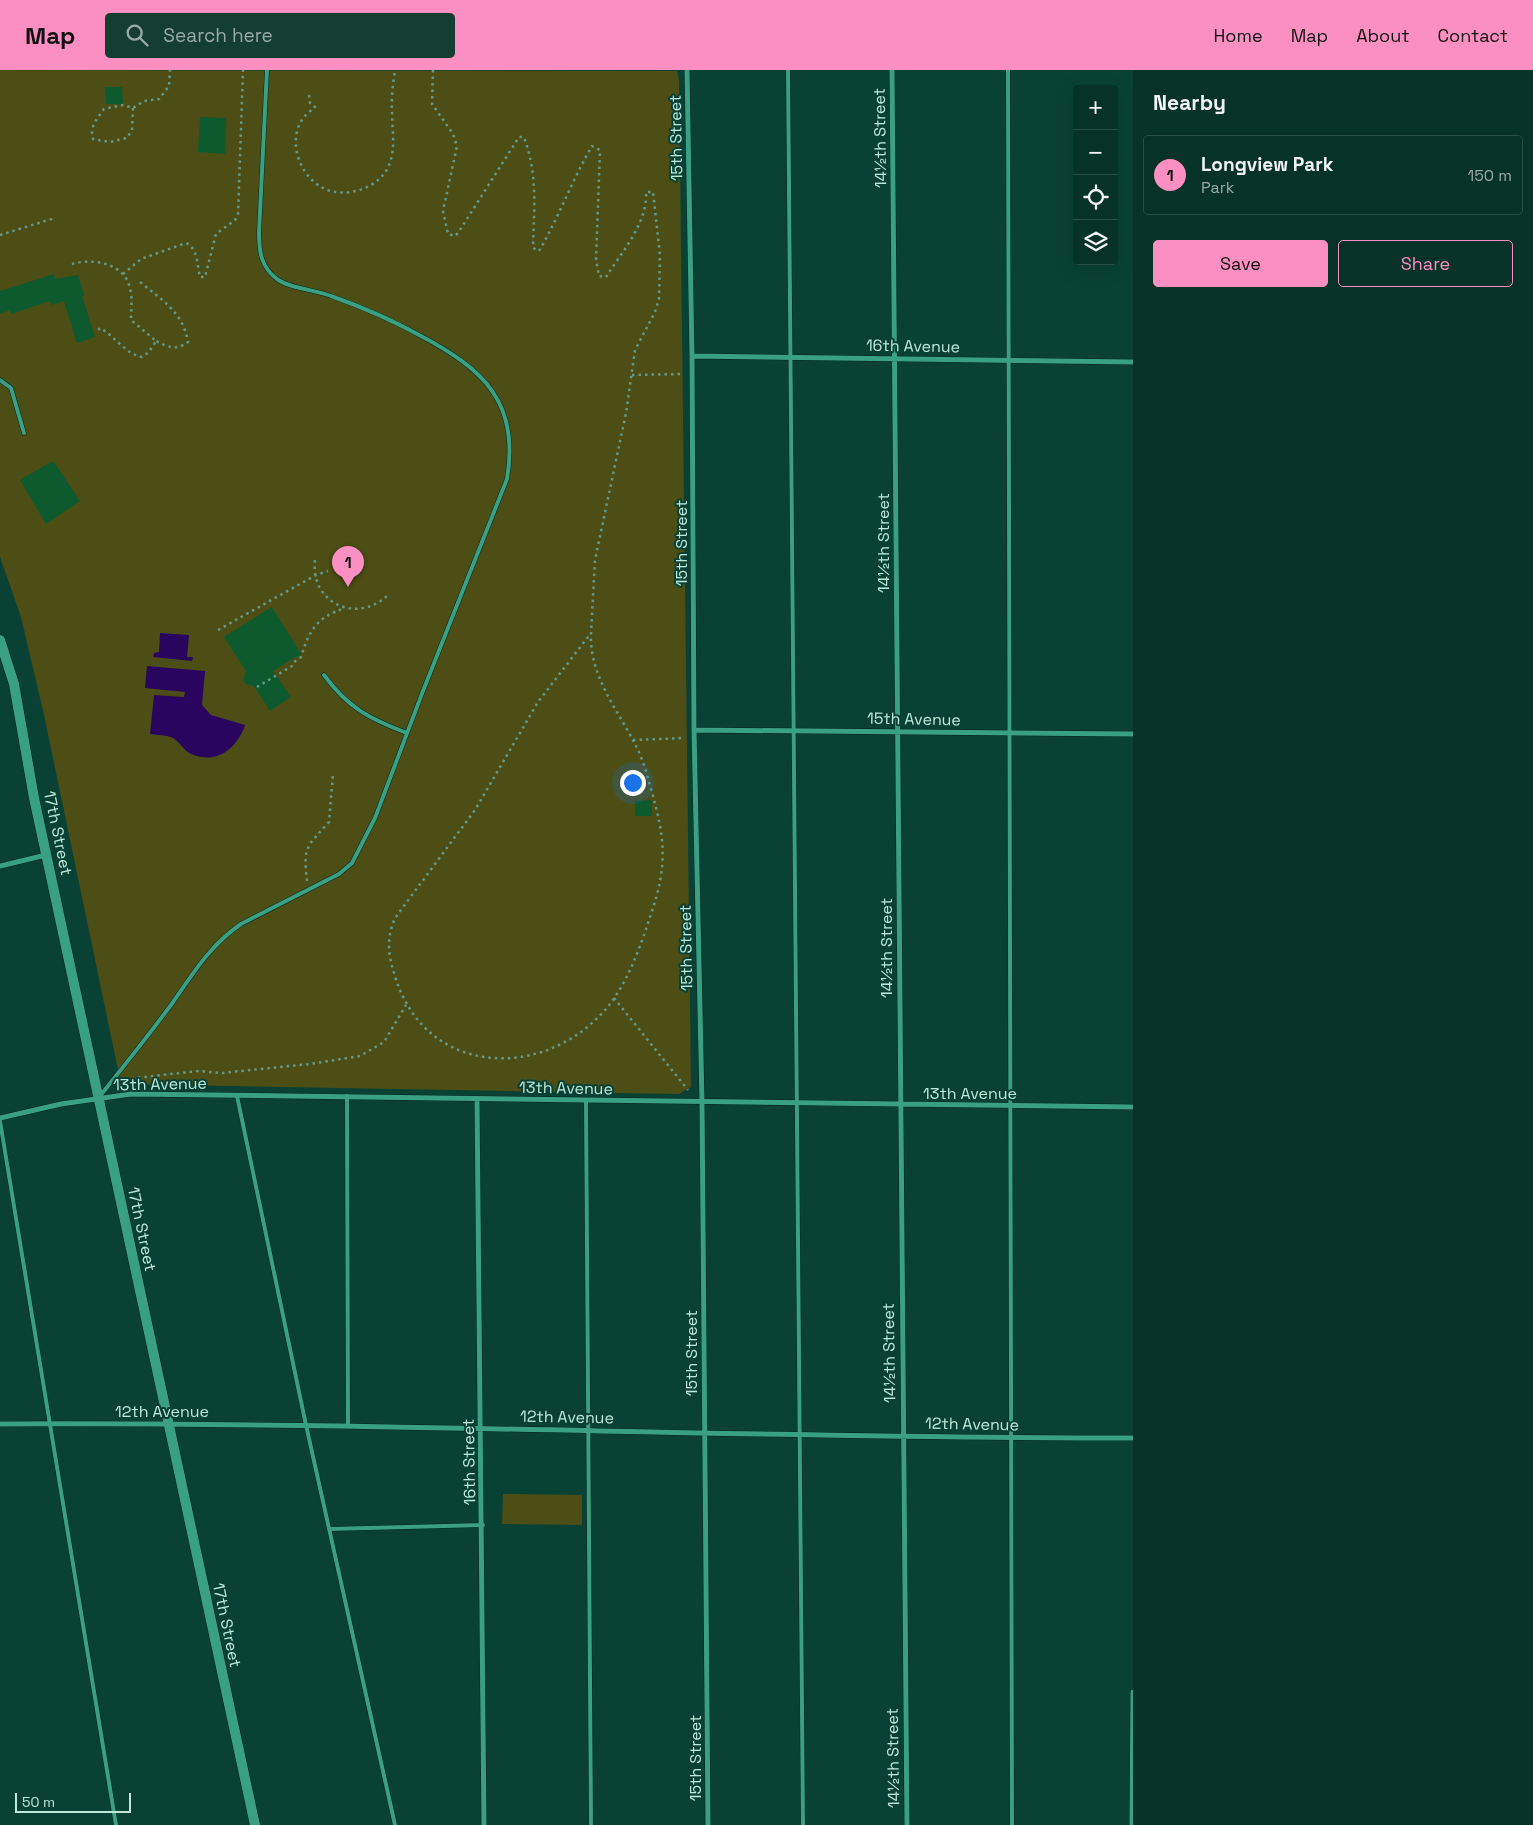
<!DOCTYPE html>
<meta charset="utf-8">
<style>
body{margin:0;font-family:"Space Grotesk",sans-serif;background:#153e33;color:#f1f3f6}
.controls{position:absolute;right:15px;top:15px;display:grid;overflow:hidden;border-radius:5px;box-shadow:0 5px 20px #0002}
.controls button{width:45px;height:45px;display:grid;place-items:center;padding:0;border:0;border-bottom:1px solid #284d44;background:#073227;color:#f1f3f6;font:25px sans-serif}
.scale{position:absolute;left:15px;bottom:12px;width:116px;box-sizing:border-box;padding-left:5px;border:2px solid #bce9da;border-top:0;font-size:14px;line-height:18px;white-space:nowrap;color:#bce9da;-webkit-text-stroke:4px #094234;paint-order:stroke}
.you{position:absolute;left:632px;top:712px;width:18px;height:18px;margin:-12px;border:4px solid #fff;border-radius:50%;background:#1a73e8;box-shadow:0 0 0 8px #1a73e833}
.badge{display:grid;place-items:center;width:32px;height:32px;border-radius:50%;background:#fc8fc1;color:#111;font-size:16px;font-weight:700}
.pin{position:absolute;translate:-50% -41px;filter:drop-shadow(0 1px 2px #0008)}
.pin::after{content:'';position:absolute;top:26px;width:18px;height:15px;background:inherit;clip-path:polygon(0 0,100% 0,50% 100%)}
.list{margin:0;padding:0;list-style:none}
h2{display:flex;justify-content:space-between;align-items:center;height:65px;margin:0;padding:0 20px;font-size:21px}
h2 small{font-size:16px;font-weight:400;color:#98aaa7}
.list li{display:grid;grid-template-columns:32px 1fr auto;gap:15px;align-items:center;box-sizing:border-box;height:80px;margin:0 10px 10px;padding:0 10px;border:1px solid #284d44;border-radius:5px}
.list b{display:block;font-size:19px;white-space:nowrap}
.list p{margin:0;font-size:16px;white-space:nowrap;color:#98aaa7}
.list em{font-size:16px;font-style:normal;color:#98aaa7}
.actions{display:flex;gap:10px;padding:15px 20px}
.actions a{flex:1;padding:11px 0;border:1px solid #fc8fc1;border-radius:5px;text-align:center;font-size:18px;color:#fc8fc1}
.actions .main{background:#fc8fc1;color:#111}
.icon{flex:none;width:28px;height:28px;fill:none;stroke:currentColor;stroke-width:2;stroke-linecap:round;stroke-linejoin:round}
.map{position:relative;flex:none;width:1133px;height:1755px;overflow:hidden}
header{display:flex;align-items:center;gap:30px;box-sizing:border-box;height:70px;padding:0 25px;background:#fc8fc1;color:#111}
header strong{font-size:24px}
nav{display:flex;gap:28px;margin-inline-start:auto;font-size:18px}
.search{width:350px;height:45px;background:#153e33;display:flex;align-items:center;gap:12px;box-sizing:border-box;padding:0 18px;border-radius:5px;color:#98aaa7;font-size:19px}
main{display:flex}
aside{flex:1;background:#073227}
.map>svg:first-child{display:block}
</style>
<header>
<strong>Map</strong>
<div class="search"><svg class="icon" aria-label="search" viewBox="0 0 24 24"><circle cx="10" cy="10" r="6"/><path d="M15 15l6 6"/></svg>Search here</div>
<nav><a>Home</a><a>Map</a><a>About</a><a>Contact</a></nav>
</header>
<main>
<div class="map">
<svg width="1133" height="1755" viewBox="0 0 1133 1755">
<rect width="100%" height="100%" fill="#094234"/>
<path fill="#4c4e16" d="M0,0l677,1 2,9 12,1007 -12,7 -558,-10 -77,-369 -23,-98 -21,-60z
M503,1424l79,1v30l-80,-1z"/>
<path fill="#2a055f" d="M160,563l29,2 -2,22h6l-1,4 -39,-4 1,-4 5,-1z
M147,596l58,5 -3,34 9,10 34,10c-8,24 -29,40 -54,29 -8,-4 -11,-12 -18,-16 -6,-3 -16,-3 -23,-4l4,-39 30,2 1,-5 -40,-4z"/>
<path fill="#0c5a2d" d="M105,17h17l1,17h-17z
M200,47l26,1 -1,36 -27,-2z
M54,204l1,5 23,-4 6,20 -2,1 13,41 -18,6 -13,-42 -13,4 -1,-4 -39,13 -1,-4 -10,4v-23z
M53,391l27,40 -34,23 -26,-44z
M272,537l29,47 -28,17 18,26 -21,14 -16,-25 -8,-2 -3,-4 3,-9 -22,-34z
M652,730v16h-17v-15z"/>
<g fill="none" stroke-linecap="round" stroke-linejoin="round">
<defs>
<path id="lane" d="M788,0c3,585 12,1170 15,1755
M1008,0l4,1755
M0,310l11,8 13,45
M324,605c24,33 46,44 83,58
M100,1026c24,-30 48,-60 71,-91 21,-30 39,-60 70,-81l98,-50 13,-11 23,-45 48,-127 84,-212c13,-77 -24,-110 -86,-143 -29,-16 -59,-29 -90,-40 -15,-6 -43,-8 -54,-17 -16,-12 -18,-27 -18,-47l8,-162
M237,1026l69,329 89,400
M347,1026l1,329
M586,1031l5,724
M0,1051l116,704
M329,1459l154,-4"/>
<path id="street" d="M687,0l5,286 2,374 8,372 6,723
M892,0l15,1755
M692,286l441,6
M694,660l439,4
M0,796l46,-11
M477,1029l7,726
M0,1048l61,-14 70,-10 1002,13
M0,1354c378,-2 755,14 1133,14
M1132,1755l1,-133"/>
<path id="secondary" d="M0,570l14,44 20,114 221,1027"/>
</defs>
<use href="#lane" stroke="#05261d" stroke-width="5"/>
<use href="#street" stroke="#05261d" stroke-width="6"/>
<use href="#secondary" stroke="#05261d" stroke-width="11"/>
<path stroke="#659889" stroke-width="2.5" stroke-dasharray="2.5 4" stroke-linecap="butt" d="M433,0l-1,34 21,30 4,12 -14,65 5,23 7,2 3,-3 61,-96h5c14,39 10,71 9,111l6,3c20,-34 33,-71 53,-105l8,4 -4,110 3,16 7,1c16,-25 42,-55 40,-85h7l7,63 -1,44 -4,13 -20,38 -9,63 -31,147 -4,73c-2,43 27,77 45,113 7,13 11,29 15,43 14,49 17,76 0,125 -9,28 -20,59 -36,83 -58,84 -188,86 -220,-21 -7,-21 -9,-37 0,-58l80,-108 63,-108 53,-69
M309,25l1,8 5,4c-3,3 -8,6 -11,10 -17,22 -6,56 17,70 22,13 59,2 68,-22 7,-16 3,-36 3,-53 -1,-14 1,-28 3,-42
M133,38l-1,22 -5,8 -17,4 -17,-3c-4,-12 4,-20 11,-30l19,-4 10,3 11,-7 15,-2 10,-13 1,-16
M0,165l55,-17
M72,194c19,-6 51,-1 57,21 4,11 2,24 2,35l25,21 -7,11 -7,5c-17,-3 -27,-21 -42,-29l-2,2
M123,204l18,-15 45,-16c12,5 11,22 14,34h5l11,-43 19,-14 3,-5 5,-145
M140,212c22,18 43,30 48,60 -12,9 -20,5 -32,-1
M632,305l51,-1
M315,490c-5,43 41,64 72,36
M218,560l98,-55 12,-4
M257,617l35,-21 2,-4 7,-5c9,-28 15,-39 44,-49
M633,670l51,-2
M307,811c-4,-36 0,-34 22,-59l4,-48
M614,928l74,92
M125,1009l74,-8 22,2 89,-9 50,-8 24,-14 22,-37"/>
<use href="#lane" stroke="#3aa084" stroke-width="4"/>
<use href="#street" stroke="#3aa084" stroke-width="5"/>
<use href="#secondary" stroke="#3aa084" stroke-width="10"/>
</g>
<g text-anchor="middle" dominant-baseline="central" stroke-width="4" stroke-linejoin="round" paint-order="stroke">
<g font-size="16" fill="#bce9da" stroke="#094234">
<text transform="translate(676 68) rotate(-91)">15th Street</text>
<text transform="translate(880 68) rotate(-91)">14½th Street</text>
<text transform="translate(913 276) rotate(1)">16th Avenue</text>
<text transform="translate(681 473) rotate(-90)">15th Street</text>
<text transform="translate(883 473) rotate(-90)">14½th Street</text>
<text transform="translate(914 649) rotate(1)">15th Avenue</text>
<text transform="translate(58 763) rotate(78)">17th Street</text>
<text transform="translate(686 878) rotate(-91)">15th Street</text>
<text transform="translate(886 878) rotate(-90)">14½th Street</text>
<text transform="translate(160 1014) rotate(-1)">13th Avenue</text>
<text transform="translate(566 1018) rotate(1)">13th Avenue</text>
<text x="970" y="1023">13th Avenue</text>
<text transform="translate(142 1159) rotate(78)">17th Street</text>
<text transform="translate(691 1283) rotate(-90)">15th Street</text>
<text transform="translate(889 1283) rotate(-91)">14½th Street</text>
<text x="162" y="1341">12th Avenue</text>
<text transform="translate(567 1347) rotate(1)">12th Avenue</text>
<text transform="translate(972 1354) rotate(1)">12th Avenue</text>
<text transform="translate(469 1392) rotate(-91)">16th Street</text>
<text transform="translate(227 1555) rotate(78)">17th Street</text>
<text transform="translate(695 1688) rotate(-90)">15th Street</text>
<text transform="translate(893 1688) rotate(-91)">14½th Street</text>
</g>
</g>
</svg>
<div class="controls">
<button>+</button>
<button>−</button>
<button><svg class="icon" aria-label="locate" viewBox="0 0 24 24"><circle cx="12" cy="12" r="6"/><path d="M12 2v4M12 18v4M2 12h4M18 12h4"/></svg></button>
<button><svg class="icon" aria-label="layers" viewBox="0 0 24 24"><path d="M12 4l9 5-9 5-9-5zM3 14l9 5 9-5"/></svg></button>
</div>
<div class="scale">50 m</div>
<div class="you"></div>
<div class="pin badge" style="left:348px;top:517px">1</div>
</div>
<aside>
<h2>Nearby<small></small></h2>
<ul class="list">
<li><span class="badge">1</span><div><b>Longview Park</b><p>Park</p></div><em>150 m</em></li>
</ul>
<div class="actions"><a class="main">Save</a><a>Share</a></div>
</aside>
</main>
